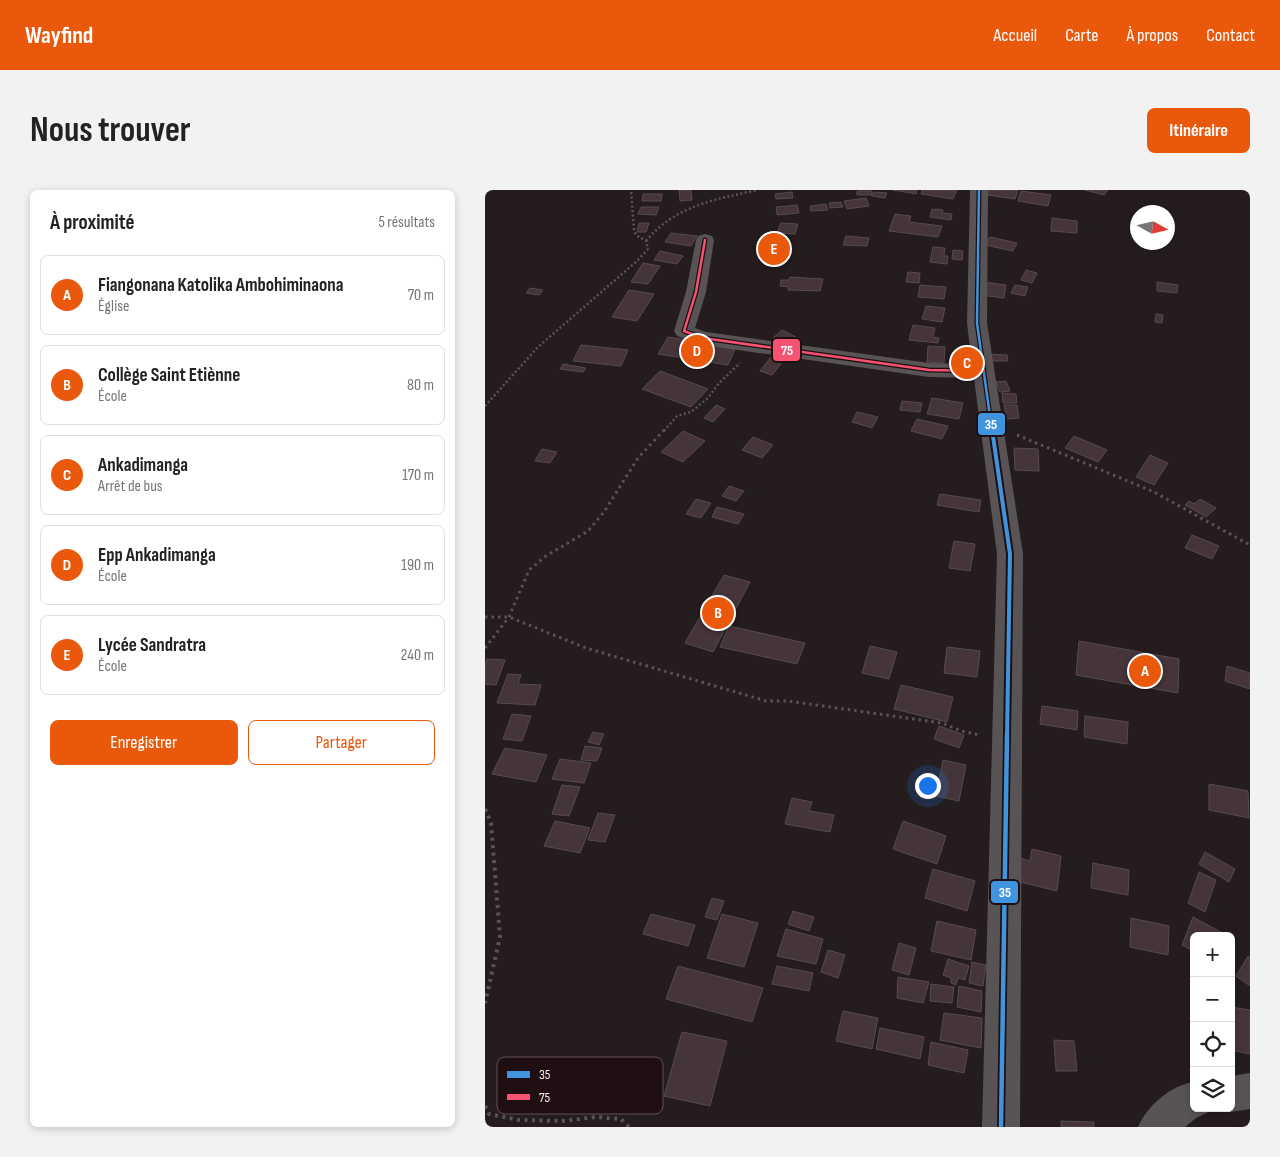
<!DOCTYPE html>
<html lang="fr">
<meta charset="utf-8">
<style>
body{margin:0;font-family:"Sofia Sans Condensed",sans-serif;background:#f2f2f2;color:#222}
.controls{position:absolute;right:15px;bottom:15px;display:grid;overflow:hidden;border-radius:8px;box-shadow:0 2px 8px #0003}
.controls button{width:45px;height:45px;display:grid;place-items:center;padding:0;border:0;border-bottom:1px solid #e0e0e0;background:#fff;color:#222;font:25px sans-serif}
.compass{position:absolute;left:645px;top:15px;width:45px;height:45px;border-radius:50%;background:#fff;box-shadow:0 2px 8px #0003;rotate:98deg}
.you{position:absolute;left:442px;top:595px;width:18px;height:18px;margin:-12px;border:4px solid #fff;border-radius:50%;background:#1a73e8;box-shadow:0 0 0 8px #1a73e833}
.badge{display:grid;place-items:center;width:32px;height:32px;border-radius:50%;background:#ea580c;color:#fff;font-size:16px;font-weight:700}
.pin{position:absolute;translate:-50% -50%;border:2px solid #fff;box-shadow:0 1px 5px #0006}
.list{margin:0;padding:0;list-style:none}
h2{display:flex;justify-content:space-between;align-items:center;height:65px;margin:0;padding:0 20px;font-size:21px}
h2 small{font-size:16px;font-weight:400;color:#767676}
.list li{display:grid;grid-template-columns:32px 1fr auto;gap:15px;align-items:center;box-sizing:border-box;height:80px;margin:0 10px 10px;padding:0 10px;border:1px solid #e0e0e0;border-radius:8px}
.list b{display:block;font-size:19px;white-space:nowrap}
.list p{margin:0;font-size:16px;white-space:nowrap;color:#767676}
.list em{font-size:16px;font-style:normal;color:#767676}
.actions{display:flex;gap:10px;padding:15px 20px}
.actions a{flex:1;padding:11px 0;border:1px solid #ea580c;border-radius:8px;text-align:center;font-size:18px;color:#ea580c}
.actions .main{background:#ea580c;color:#fff}
.icon{flex:none;width:28px;height:28px;fill:none;stroke:currentColor;stroke-width:2;stroke-linecap:round;stroke-linejoin:round}
.map{position:relative;flex:none;width:765px;height:937px;overflow:hidden;border-radius:8px}
header{display:flex;align-items:center;gap:30px;box-sizing:border-box;height:70px;padding:0 25px;background:#ea580c;color:#fff}
header strong{font-size:24px}
nav{display:flex;gap:28px;margin-inline-start:auto;font-size:18px}
.intro{display:flex;align-items:center;justify-content:space-between;box-sizing:border-box;height:120px;padding:0 30px}
h1{margin:0;font-size:35px}
.button{padding:12px 22px;border-radius:8px;background:#ea580c;color:#fff;font-size:18px;font-weight:700}
main{display:flex;gap:30px;padding:0 30px}
aside{flex:1;background:#fff;border-radius:8px;box-shadow:0 2px 8px #0003}
.map>svg:first-child{display:block}
</style>
<header>
<strong>Wayfind</strong>
<nav><a>Accueil</a><a>Carte</a><a>À propos</a><a>Contact</a></nav>
</header>
<div class="intro"><h1>Nous trouver</h1><a class="button">Itinéraire</a></div>
<main>
<aside>
<h2>À proximité<small>5 résultats</small></h2>
<ul class="list">
<li><span class="badge">A</span><div><b>Fiangonana Katolika Ambohiminaona</b><p>Église</p></div><em>70 m</em></li>
<li><span class="badge">B</span><div><b>Collège Saint Etiènne</b><p>École</p></div><em>80 m</em></li>
<li><span class="badge">C</span><div><b>Ankadimanga</b><p>Arrêt de bus</p></div><em>170 m</em></li>
<li><span class="badge">D</span><div><b>Epp Ankadimanga</b><p>École</p></div><em>190 m</em></li>
<li><span class="badge">E</span><div><b>Lycée Sandratra</b><p>École</p></div><em>240 m</em></li>
</ul>
<div class="actions"><a class="main">Enregistrer</a><a>Partager</a></div>
</aside>
<div class="map">
<svg width="765" height="937" viewBox="0 0 765 937">
<rect width="100%" height="100%" fill="#251c1e"/>
<path fill="#45353a" stroke="#544c4e" d="M194,0h12l1,10 -12,1z
M408,0h24l-1,4z
M437,0h35l-4,9 -32,-5z
M504,0h29l-3,9 -28,-4z
M600,0h23l-4,5z
M372,1h15v4h-15z
M536,1l30,4 -3,11 -30,-5z
M307,2l1,6 -17,1 -1,-5z
M389,2l13,1 -2,5 -13,-2z
M158,4h19l-1,7h-19z
M381,8l3,8 -22,3 -3,-8z
M356,12l2,5 -13,1 -1,-5z
M341,14l2,6 -17,1 -1,-5z
M312,15l2,8 -22,2 -1,-8z
M156,17h18l-3,8 -18,-1z
M447,19l11,1 -1,3 10,1 -1,6 -21,-3z
M410,24l16,2 -2,6 33,4 -4,11 -49,-6z
M567,28l25,3v12l-26,-2z
M154,33h10l-3,9h-9z
M296,33l17,1 -3,10 -18,-1z
M186,43l26,3 -6,10 -26,-4z
M361,46l23,2 -2,8 -24,-1z
M505,47l27,6 -4,8 -28,-6z
M284,48l18,3 -8,19 -20,-3z
M448,57l12,1 -1,8h4l-1,8 -17,-2z
M468,60l10,1 -1,9 -10,-1z
M175,61l23,5 -6,8 -23,-4z
M158,73l17,3 -12,18 -17,-2z
M541,80l11,3 -5,10 -11,-3z
M423,82l12,1 -1,10 -13,-1z
M305,87l33,2 -3,12 -32,-1 1,-3 -9,-1 1,-6h8z
M498,92l23,3 -2,13 -24,-3z
M672,92l21,3 -1,8 -20,-2z
M435,95l26,2 -2,12 -26,-2z
M530,95l13,2 -3,9 -14,-3z
M45,98l13,2 -4,5 -13,-2z
M144,100l25,4 -17,27 -25,-4z
M441,116l19,2 -3,14 -20,-3z
M671,124l7,1 -1,8 -7,-1z
M428,135l22,3 -2,9 6,1 -1,5 -29,-3z
M297,140l16,8 -10,8 -15,-8z
M183,147l68,10 -8,18 -70,-11z
M96,155l47,5 -7,16 -48,-5z
M443,156l17,1 -1,16 -17,-1z
M503,164l19,1 1,6h-20z
M286,167l13,3 -12,15 -12,-4z
M78,174l23,4 -3,4 -23,-3z
M175,181l48,18 -17,18 -49,-18z
M521,191l4,10 -10,1 -4,-10z
M517,203l14,1 1,9h-14z
M447,208l31,5 -4,16 -32,-5z
M417,211l20,2 -2,9 -20,-2z
M231,215l9,4 -12,13 -9,-4z
M519,215h13l2,13 -12,1z
M372,222l21,5 -6,11 -20,-6z
M432,229l31,7 -6,13 -31,-8z
M198,241l22,10 -22,21 -22,-10z
M589,246l33,14 -9,12 -33,-14z
M268,247l20,8 -11,13 -20,-8z
M529,258l24,1 1,22 -24,-1z
M57,259l15,3 -7,11 -15,-2z
M665,265l18,8 -14,22 -18,-8z
M244,296l15,5 -8,10 -14,-5z
M455,304l41,6 -2,12 -42,-7z
M211,309l15,4 -10,15 -15,-4z
M715,309l16,9 -10,9 -21,-12 4,-4 5,3z
M232,317l27,7 -6,10 -26,-7z
M707,345l27,11 -7,13 -27,-11z
M469,351l21,3 -5,27 -21,-3z
M239,385l26,7 -37,70 -28,-9z
M244,436l76,17 -8,21 -77,-17z
M594,451l100,18 -1,34 -102,-18z
M385,456l27,6 -8,27 -27,-6z
M462,457l33,4 -3,26 -33,-4z
M2,469l18,1 -9,25 -11,-1v-18z
M742,476l23,7v16l-25,-8z
M23,484l13,1 -3,9 23,1 -6,20 -38,-2z
M416,495l52,12 -6,25 -53,-13z
M557,516l36,5 -1,19 -37,-6z
M27,524l19,2 -9,25 -19,-2z
M600,526l43,6 -1,22 -43,-7z
M454,536l25,9 -5,13 -25,-9z
M108,542l11,2 -5,11 -11,-3z
M100,556l17,2 -5,13 -16,-1z
M20,558l42,7 -11,27 -44,-8z
M75,569l31,4 -7,20 -32,-4z
M458,570l23,5 -7,36 -23,-5z
M724,594l39,7 1,27 -40,-8z
M77,595l18,2 -11,29 -17,-2z
M307,608l20,4 -3,9 25,4 -4,17 -45,-8z
M113,623l17,2 -10,27 -17,-2z
M70,631l35,7 -10,25 -36,-7z
M418,631l43,15 -9,28 -44,-15z
M547,659l29,7 -4,35 -41,-10 3,-23 11,3z
M720,662l30,17 -6,13 -30,-18z
M608,673l36,7 -1,25 -37,-7z
M448,679l42,12 -8,30 -42,-13z
M714,682l17,8 -11,32 -17,-9z
M227,708l12,3 -7,19 -12,-3z
M308,721l21,6 -5,14 -21,-7z
M166,724l44,11 -7,21 -45,-12z
M237,724l36,9 -14,44 -37,-9z
M708,727l35,19h-34v16l-12,-7z
M646,728l38,8 -1,29 -38,-8z
M452,731l39,9 -5,30 -40,-9z
M301,739l37,10 -7,25 -39,-8z
M414,753l17,5 -7,27 -17,-5z
M343,760l17,5 -7,23 -17,-6z
M763,766l2,2v28l-14,-10z
M463,769l21,7 -4,14 -7,-2 -2,7 -5,-2v-5l-8,-3z
M487,772l14,3 -3,21 -14,-3z
M193,776l85,22 -11,34 -86,-23z
M292,776l36,7 -4,18 -37,-7z
M413,787l31,5 -6,21 -26,-5z
M446,794l23,3 -2,16 -22,-2z
M474,796l23,5 -1,21 -24,-5z
M746,817l19,3v44l-19,-4z
M358,821l35,7 -6,31 -36,-8z
M459,823l38,5 -1,30 -41,-8z
M395,838l44,9 -4,22 -44,-10z
M197,842l45,9 -17,65 -46,-10z
M569,850l20,1 3,30h-21z
M446,852l37,8 -4,23 -36,-8z
M576,931l33,1v5h-33z"/>
<g fill="none" stroke-linecap="round" stroke-linejoin="round">
<path stroke="#595455" stroke-width="2.5" stroke-dasharray="2 2.5" stroke-linecap="butt" d="M161,51c30,-36 68,-41 111,-51
M0,216l53,-59 99,-86 11,-12 -2,-8 -10,-6 -2,-5 -3,-40
M179,241l13,-15 14,-4 17,-14 11,-15 21,-20"/>
<path stroke="#595455" stroke-width="3" stroke-dasharray="2.5 4" stroke-linecap="butt" d="M532,245l137,57 96,53
M0,427h24l77,31 180,53h22l154,22 19,8 19,4
M0,458l24,-31 20,-47 17,-14 42,-25 16,-19 34,-54 27,-29"/>
<path stroke="#595455" stroke-width="4" stroke-dasharray="3 4.5" stroke-linecap="butt" d="M0,619l6,14 9,114 -15,66
M0,916l4,8 30,6 44,1 32,-4 26,2 8,8"/>
<path fill="#585455" fill-rule="evenodd" d="M485,0h18l-1,133 36,231 -3,573h-38l15,-573 -23,-176 -45,-1 -226,-32 -26,-9 -3,-5 12,-39 10,-52 2,-4 7,-2 7,2 2,4 -8,52 -11,36 11,4 223,31 43,1 -5,-41z
M765,883v36l-19,3 -10,-4h10v-32z
M709,892v26h15l-2,5 -11,5 -11,9h-47c9,-21 33,-42 56,-45z"/>
<defs>
<path id="bus-1-far2" d="M494,0l-2,133 15,108"/>
<path id="bus-1-far1" d="M507,239l18,125 -3,183"/>
<path id="bus-1" d="M516,937l6,-392"/>
<path id="bus-2" d="M220,50l-9,52 -12,39 19,7 226,32 55,1"/>
</defs>
<use href="#bus-1-far2" stroke="#1f0f13" stroke-width="5"/>
<use href="#bus-1-far1" stroke="#1f0f13" stroke-width="8"/>
<use href="#bus-1" stroke="#1f0f13" stroke-width="8"/>
<use href="#bus-2" stroke="#1f0f13" stroke-width="5"/>
<use href="#bus-1-far2" stroke="#4094de" stroke-width="2.5"/>
<use href="#bus-1-far1" stroke="#4094de" stroke-width="4"/>
<use href="#bus-1" stroke="#4094de" stroke-width="4.5"/>
<use href="#bus-2" stroke="#f65372" stroke-width="2.5"/>
</g>
<rect x="12" y="867" width="166" height="57" rx="8" fill="#1f0f13" stroke="#605154" stroke-width="1"/>
<rect x="22" y="881" width="23" height="7" fill="#4094de"/>
<rect x="22" y="904" width="23" height="6" fill="#f65372"/>
<g font-size="14" fill="#f7ebed">
<text x="54" y="889">35</text>
<text x="54" y="912">75</text>
</g>
<g stroke="#1f0f13" stroke-width="2">
<rect x="287" y="148" width="29" height="24" rx="5" fill="#f65372"/>
<rect x="492" y="222" width="29" height="24" rx="5" fill="#4094de"/>
<rect x="505" y="690" width="29" height="24" rx="5" fill="#4094de"/>
</g>
<g font-size="14" text-anchor="middle" font-weight="bold" fill="#fff">
<text x="302" y="165">75</text>
<text x="506" y="239">35</text>
<text x="520" y="707">35</text>
</g>
</svg>
<div class="controls">
<button>+</button>
<button>−</button>
<button><svg class="icon" aria-label="locate" viewBox="0 0 24 24"><circle cx="12" cy="12" r="6"/><path d="M12 2v4M12 18v4M2 12h4M18 12h4"/></svg></button>
<button><svg class="icon" aria-label="layers" viewBox="0 0 24 24"><path d="M12 4l9 5-9 5-9-5zM3 14l9 5 9-5"/></svg></button>
</div>
<svg class="compass" viewBox="-18 -18 36 36"><path d="M0-13l5 13h-10z" fill="#e53935"/><path d="M0 13l5-13h-10z" fill="#767676"/></svg>
<div class="you"></div>
<div class="pin badge" style="left:660px;top:481px">A</div>
<div class="pin badge" style="left:233px;top:423px">B</div>
<div class="pin badge" style="left:482px;top:173px">C</div>
<div class="pin badge" style="left:212px;top:161px">D</div>
<div class="pin badge" style="left:289px;top:59px">E</div>
</div>
</main>
